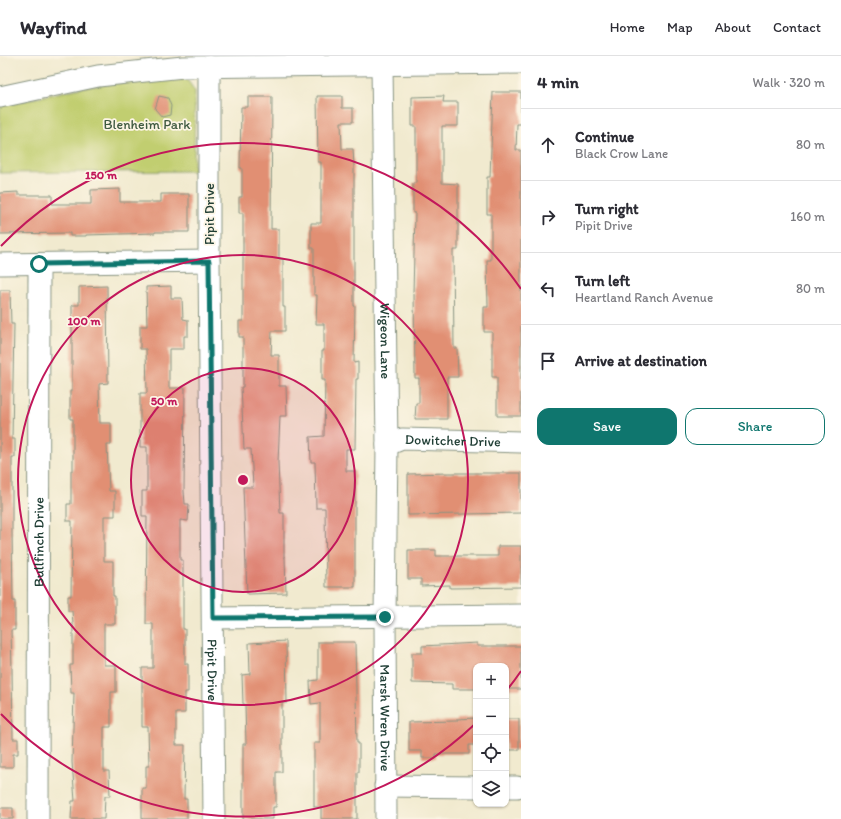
<!DOCTYPE html>
<meta charset="utf-8">
<style>
body{margin:0;font-family:Itim,sans-serif;background:#f7f7f7;color:#2b2b33}
.controls{position:absolute;right:12px;bottom:12px;display:grid;overflow:hidden;border-radius:8px;box-shadow:0 1px 3px #0004}
.controls button{width:36px;height:36px;display:grid;place-items:center;padding:0;border:0;border-bottom:1px solid #e1e1e2;background:#fff;color:#2b2b33;font:20px sans-serif}
.stop{position:absolute;width:12px;height:12px;margin:-9px;border:3px solid #0f766e;border-radius:50%;background:#fff}
.stop.end{background:#0f766e;border-color:#fff;box-shadow:0 1px 4px #0008}
.list{margin:0;padding:0;list-style:none}
h2{display:flex;justify-content:space-between;align-items:center;height:52px;margin:0;padding:0 16px;font-size:17px}
h2 small{font-size:13px;font-weight:400;color:#7c7c81}
.list li{display:grid;grid-template-columns:26px 1fr auto;gap:12px;align-items:center;box-sizing:border-box;height:72px;padding:0 16px;border-top:1px solid #e1e1e2}
.list b{display:block;font-size:15px;white-space:nowrap}
.list p{margin:0;font-size:13px;white-space:nowrap;color:#7c7c81}
.list em{font-size:13px;font-style:normal;color:#7c7c81}
.actions{display:flex;gap:8px;padding:12px 16px}
.actions a{flex:1;padding:9px 0;border:1px solid #0f766e;border-radius:12px;text-align:center;font-size:14px;color:#0f766e}
.actions .main{background:#0f766e;color:#fff}
.icon{flex:none;width:22px;height:22px;fill:none;stroke:currentColor;stroke-width:2;stroke-linecap:round;stroke-linejoin:round}
.map{position:relative;flex:none;width:521px;height:763px;overflow:hidden}
header{display:flex;align-items:center;gap:24px;box-sizing:border-box;height:56px;padding:0 20px;background:#fff;border-bottom:1px solid #e1e1e2}
header strong{font-size:19px}
nav{display:flex;gap:22px;margin-inline-start:auto;font-size:14px}
main{display:flex}
aside{flex:1;background:#fff}
.map>svg:first-child{display:block}
</style>
<header>
<strong>Wayfind</strong>
<nav><a>Home</a><a>Map</a><a>About</a><a>Contact</a></nav>
</header>
<main>
<div class="map">
<svg width="521" height="763" viewBox="0 0 521 763">
<rect width="100%" height="100%" fill="#fcf5e5"/>
<filter id="ink" filterUnits="userSpaceOnUse"><feTurbulence type="fractalNoise" baseFrequency=".025" numOctaves="2"/><feDisplacementMap in="SourceGraphic" scale="8" xChannelSelector="R" yChannelSelector="G"/><feConvolveMatrix kernelMatrix="1 2 1 2 8 2 1 2 1" color-interpolation-filters="sRGB"/></filter>
<filter id="wash" filterUnits="userSpaceOnUse"><feTurbulence type="fractalNoise" baseFrequency=".012" numOctaves="4" result="noise"/><feDisplacementMap in="SourceGraphic" scale="16" xChannelSelector="R" yChannelSelector="G"/><feGaussianBlur stdDeviation="0.9" result="paint"/><feColorMatrix in="noise" values="0 0 0 0 0 0 0 0 0 0 0 0 0 0 0 0 0 1.4 0 .05"/><feComposite in="paint" operator="in"/></filter>
<g filter="url(#wash)">
<rect width="100%" height="100%" fill="#f1eacf"/>
<path fill="#c1ce70" stroke="#708652" d="M183,18l12,17 -1,80 -194,2v-67l80,-18z"/>
<g id="blocks">
<path fill="#e18f73" d="M493,36h28v32h-4l-1,26h5v266h-24v-39h-5v-45h-8v-25h4l-1,-47h4v-46h-4v-37h3z
M159,40l9,2 3,8 -1,9 -8,2 -7,-8z
M317,40h25v12h11v14h-12l1,27h11l1,17v140h1l-1,57 4,-1v17h-2l-1,70h-9v22h9v116h-29l-1,-79h-9l-1,-46h-4l-1,-25 14,-1 1,-56h-3v-29h2v-27h-8l1,-29h-3v-47h-3v-25h10v-61h-3z
M444,40l-1,6h15v24h-16v57l16,1v66h-5l1,98h3l1,29h-11v42h-32l1,-16h3v-25h-4l-1,-85h-1l2,-80h-2v-30h3v-57h-4v-29z
M248,41h24l-1,132h8v30h4v48h2v24h-13l-1,24h8v31h7l1,30h-7l-2,46 2,51h4v44h1l1,36 -39,1 -4,-107h10l-2,-38h-7l-3,-62h2v-50h-4v-16h4v-108h-4v-16h3v-29h-2l1,-61h7z
M120,133v13h41v-8h28v38h-34v1l-69,2v1h-16v-3l-70,1v-41l18,-1v3h34v9h39v-14z
M107,230l1,97 -9,1 1,39h11v22h-4l2,46h6v25h-11v45h9v35h2v28h-11v41h12v27h-5v35h-7v44h5l1,25h-5l-1,23h-33l1,-18h3l-3,-39 2,-69h-3l-1,-28h3v-41l-1,-13h-4v-15h3l1,-75h-5v-17h4v-34h2v-51h-3v-28h2v-86h7v-18z
M171,230v12h11l1,21 5,1v16h-4v13h-15v39h16l-1,103 1,13h4l-1,17 -8,-1v40h3v69h2v35h3v28h-3v21h-9v32h9l-1,54h3v20h-45v-31h4v-22h3l-1,-39h-6v-59h11v-44h-7l1,-108h-5v-25h5v-44h-7v-54h7l-1,-44h-6v-23h7l-1,-39z
M0,234h10l1,34h3l-2,115h3v18h-3v75l1,69h2v29h-4l1,40 1,69h5v15h-5v13h-13z
M449,417h72v40l-113,2v-41z
M498,490h23v41l-71,1v-3l-29,1v-7h-13v-29h28v6h62z
M286,585l1,62h-5v69h-6v35h-3v12h-30v-75h3l-1,-40h-2l-1,-29 8,-1 -1,-31z
M318,586h37l2,101h2v29h-2v47h-36v-12h-7v-64h6v-40l-9,1 -1,-23 8,-1z
M477,587v3h44v43h-15v-23h-30v23h-24v-5l-40,-1v-30h10v-7z
M476,662v27h-7v9h-33v4h-14v-7h-13v-29l48,-1v-2z
M506,663h13v31h-13z
M0,752h13v11h-13z"/>
</g>
</g>
<g filter="url(#ink)">
<use href="#blocks" fill-opacity="0" stroke="#889482" stroke-width="1"/>
<g fill="none" stroke-linecap="round" stroke-linejoin="round">
<defs>
<g id="minor">
<path id="s1" d="M382,9l5,380 -2,172 1,202"/>
<path id="s2" d="M209,10v195l5,558"/>
<path d="M0,41l98,-21 85,-9 338,-4"/>
<path d="M0,208l209,-3"/>
<path id="s3" d="M387,389l15,-6 119,3"/>
<path d="M213,562l308,-3"/>
<path d="M385,730l91,1"/>
<path d="M506,731h11"/>
<path id="s4" d="M38,763l1,-555"/>
</g>
</defs>
<use href="#minor" stroke="#889482" stroke-width="23"/>
<use href="#minor" stroke="#fff" stroke-width="21"/>
</g>
</g>
<g fill="none" stroke-linecap="round" stroke-linejoin="round" filter="url(#ink)">
<path stroke="#0f766e" stroke-width="5" d="M39,208l170,-3 4,357 172,-1"/>
</g>
<circle cx="243" cy="424" r="112" fill="#c2185b" fill-opacity=".12"/>
<g fill="none" stroke="#c2185b" stroke-width="2">
<circle cx="243" cy="424" r="112"/>
<circle cx="243" cy="424" r="225"/>
<path d="M521 615A337 337 0 0 1 507 634M475 668A337 337 0 0 1 1 658M1 190A337 337 0 0 1 521 233"/>
</g>
<g text-anchor="middle" dominant-baseline="central" stroke-width="3.5" stroke-linejoin="round" paint-order="stroke">
<g font-size="14" fill="#3f5a40" stroke="#fcf5e5">
<text x="147" y="68">Blenheim Park</text>
</g>
<g font-size="14" fill="#1f3d34" stroke="#fcf5e5">
<text transform="translate(209 158) rotate(-90)">Pipit Drive</text>
<text stroke="none"><textPath href="#s1" startOffset="276">Wigeon Lane</textPath></text>
<text stroke="none"><textPath href="#s3" startOffset="67">Dowitcher Drive</textPath></text>
<text stroke="none"><textPath href="#s4" startOffset="277">Bullfinch Drive</textPath></text>
<text stroke="none"><textPath href="#s2" startOffset="604">Pipit Drive</textPath></text>
<text stroke="none"><textPath href="#s1" startOffset="653">Marsh Wren Drive</textPath></text>
</g>
</g>
<circle cx="243" cy="424" r="6" fill="#c2185b" stroke="#fcf5e5" stroke-width="2"/>
<g font-size="12" text-anchor="middle" font-weight="bold" fill="#c2185b" stroke="#fcf5e5" stroke-width="3.5" stroke-linejoin="round" paint-order="stroke">
<text x="101" y="123">150 m</text>
<text x="84" y="269">100 m</text>
<text x="164" y="349">50 m</text>
</g>
</svg>
<div class="controls">
<button>+</button>
<button>−</button>
<button><svg class="icon" aria-label="locate" viewBox="0 0 24 24"><circle cx="12" cy="12" r="6"/><path d="M12 2v4M12 18v4M2 12h4M18 12h4"/></svg></button>
<button><svg class="icon" aria-label="layers" viewBox="0 0 24 24"><path d="M12 4l9 5-9 5-9-5zM3 14l9 5 9-5"/></svg></button>
</div>
<div class="stop" style="left:39px;top:208px"></div>
<div class="stop end" style="left:385px;top:561px"></div>
</div>
<aside>
<h2>4 min<small>Walk · 320 m</small></h2>
<ul class="list">
<li><svg class="icon" aria-label="ahead" viewBox="0 0 24 24"><path d="M12 20V5M6 11l6-6 6 6"/></svg><div><b>Continue</b><p>Black Crow Lane</p></div><em>80 m</em></li>
<li><svg class="icon" aria-label="right" viewBox="0 0 24 24"><path d="M7 20v-9h11M14 6l5 5-5 5"/></svg><div><b>Turn right</b><p>Pipit Drive</p></div><em>160 m</em></li>
<li><svg class="icon" aria-label="left" viewBox="0 0 24 24"><path d="M17 20v-9H6M10 6l-5 5 5 5"/></svg><div><b>Turn left</b><p>Heartland Ranch Avenue</p></div><em>80 m</em></li>
<li><svg class="icon" aria-label="arrive" viewBox="0 0 24 24"><path d="M6 21V4h12l-3 4 3 4H6"/></svg><div><b>Arrive at destination</b></div></li>
</ul>
<div class="actions"><a class="main">Save</a><a>Share</a></div>
</aside>
</main>
